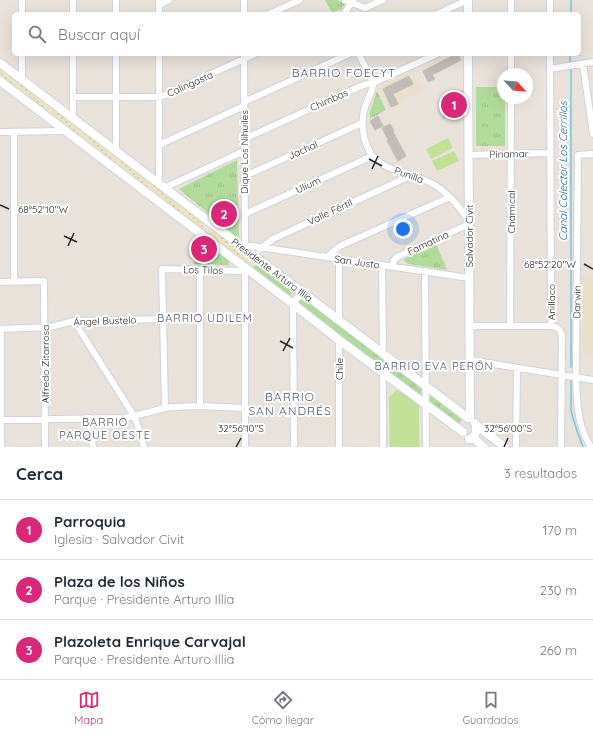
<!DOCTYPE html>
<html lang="es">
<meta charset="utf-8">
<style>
body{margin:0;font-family:Quicksand,sans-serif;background:#f2f2f3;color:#1f2937}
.compass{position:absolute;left:497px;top:68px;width:36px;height:36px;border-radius:50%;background:#fff;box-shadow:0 4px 16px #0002;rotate:116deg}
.you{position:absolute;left:403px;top:229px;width:14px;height:14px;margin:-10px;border:3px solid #fff;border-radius:50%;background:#1a73e8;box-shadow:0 0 0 6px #1a73e833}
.badge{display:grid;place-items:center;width:26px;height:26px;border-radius:50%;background:#db2777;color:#fff;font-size:13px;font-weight:700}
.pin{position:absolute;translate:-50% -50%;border:2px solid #fff;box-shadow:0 1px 4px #0006}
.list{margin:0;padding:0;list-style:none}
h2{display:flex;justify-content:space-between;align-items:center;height:52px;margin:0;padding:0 16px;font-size:17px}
h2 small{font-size:13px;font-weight:400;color:#747a83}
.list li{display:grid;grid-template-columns:26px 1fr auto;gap:12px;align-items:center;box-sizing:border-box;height:60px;padding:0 16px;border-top:1px solid #e0e1e3}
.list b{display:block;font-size:15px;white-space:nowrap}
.list p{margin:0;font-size:13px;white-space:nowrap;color:#747a83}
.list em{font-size:13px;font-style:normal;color:#747a83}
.icon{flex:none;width:22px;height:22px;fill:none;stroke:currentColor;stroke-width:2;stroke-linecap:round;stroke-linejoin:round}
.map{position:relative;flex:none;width:593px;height:447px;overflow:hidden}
.search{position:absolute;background:#fff;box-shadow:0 4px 16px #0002;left:12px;right:12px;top:12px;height:44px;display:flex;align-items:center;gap:10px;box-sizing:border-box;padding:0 14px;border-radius:6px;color:#747a83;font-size:15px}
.sheet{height:232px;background:#fff}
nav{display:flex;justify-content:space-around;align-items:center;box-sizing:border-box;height:56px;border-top:1px solid #e0e1e3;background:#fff;font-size:11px;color:#747a83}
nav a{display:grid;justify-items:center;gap:2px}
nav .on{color:#db2777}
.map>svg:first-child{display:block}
</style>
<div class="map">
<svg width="593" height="447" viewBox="0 0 593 447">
<defs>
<pattern id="grass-tufts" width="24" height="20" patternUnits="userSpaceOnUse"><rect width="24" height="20" fill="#b1db9b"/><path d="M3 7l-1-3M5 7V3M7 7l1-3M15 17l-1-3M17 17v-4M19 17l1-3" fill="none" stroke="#98bc86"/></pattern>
<pattern id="sand-dots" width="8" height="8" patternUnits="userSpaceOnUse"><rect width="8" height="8" fill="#ece4bf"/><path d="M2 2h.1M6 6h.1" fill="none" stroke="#cac4a4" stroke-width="1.8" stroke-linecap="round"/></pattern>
</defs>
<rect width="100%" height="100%" fill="#e9e2da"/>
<path fill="#e9dfcb" d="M413,71l10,20 -22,10 2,4 -14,6 -11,-23z
M593,276v81l-10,-2 -1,-78z"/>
<path fill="url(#grass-tufts)" d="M325,0h12l7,3v2l-3,4 -9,4z
M476,87h27v11h2v48h-29z
M377,91l9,19 -16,9v-7z
M237,160l2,79 -60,-50z
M196,238l33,22v5l-35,-1z
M436,244l11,26 -38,-6 -4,-2 -1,-2 2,-2z
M258,262l35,28 -2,5h-4l-34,-27z
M302,297l119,90 1,3 -1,4 -2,1 -120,-92 -1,-2 2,-3z
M432,395l30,23 -3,7 -29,-22 -1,-1v-3z"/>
<path fill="url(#sand-dots)" d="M0,67l204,155 1,2 -1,4 -3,2 -201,-152z
M212,230h3l43,32 -5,6 -43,-32v-4z"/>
<path fill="#c2e198" d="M448,138l5,10 -22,11 -5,-10z
M454,151l5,10 -22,10 -5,-10z
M397,390l19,12 3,4v41h-29l-1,-50z"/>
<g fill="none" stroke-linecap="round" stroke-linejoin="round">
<path stroke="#76c6e2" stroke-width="1.5" d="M571,14v-14
M570,62v-8
M571,70v297
M571,379v32l6,20 6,16"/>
</g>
<path fill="#c1bcb7" stroke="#c4beb4" d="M456,54h2l3,6 -29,15 3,4 -7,3 -5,-11z
M409,76l4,8 -20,10 5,10 -7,3 -8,-18z
M462,91v15l-8,4 1,3 -11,5 -4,-10 10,-5 -2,-6z
M378,116l5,10 -8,4 -5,-9z
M390,124l4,7 -1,1 13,24 -8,5 -11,-20 1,-1 -6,-12z"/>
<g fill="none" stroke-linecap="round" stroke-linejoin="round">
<defs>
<path id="street" d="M22,0v14
M73,0v14
M244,0v14
M345,0l20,8 18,-8
M511,0v14
M550,0v14
M159,5l10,-5
M116,14v-14
M159,14v-14
M269,14l31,-14
M344,14l9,-14
M437,14l31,-14
M22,54v26
M116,54v97
M244,54l1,194
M359,54c2,6 14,26 14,30 0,7 -5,14 -7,20 -6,16 -4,35 5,50 11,17 45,20 62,30 16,9 26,23 36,37
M550,54l1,272c6,0 8,3 11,9l-1,112
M583,64l10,70
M550,69l43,-7
M511,74v-20
M73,97h86l6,-2 90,-41
M244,102l105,-48
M73,118v-64
M0,132l65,-1
M14,132v149
M244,139l119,-54 10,-2 64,-29
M159,145l85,-39
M468,155l82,-2
M245,176l117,-53
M159,184v-130
M164,188l80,-37
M245,214l127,-58
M245,245l224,33
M260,249l13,-10 139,-64
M327,257l13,-11 110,-49
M339,259v62
M382,265l1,88
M245,267v180
M394,267l-1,-6 4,-4 72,-33
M200,270v136
M425,271l1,176
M0,282l44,-1 1,166
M74,321l60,95 4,11 6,20
M510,325l1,-227
M469,326h82
M0,329l50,-2 24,-6 89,-2
M1,329v118
M339,340v107
M469,360l124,20
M383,372v75
M165,408l-3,-139 83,2
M89,418l4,29
M0,420h40l12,-1 74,-1 39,-10 8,-1 27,-1 44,2
M294,447l-1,-143 8,-12
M516,447l1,-79
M591,447c-14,-21 -14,-45 -15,-69l2,-223 15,-1"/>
<path id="secondary" d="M468,0v14
M468,54l2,364
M0,63l468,355
M0,81l293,223 46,36 124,92
M476,425l29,22
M473,438l11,9
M469,439c8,-1 8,-10 6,-16"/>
</defs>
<use href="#street" stroke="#d0d3df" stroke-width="8"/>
<use href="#secondary" stroke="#d0d3df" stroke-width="10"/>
<use href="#street" stroke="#fff" stroke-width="6"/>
<use href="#secondary" stroke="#fff" stroke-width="8"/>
</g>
<path fill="none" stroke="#272727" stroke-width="1.5" d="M369,159l13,7M372,169l6,-13M0,205l9,4M64,236l13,6M68,246l6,-13M584,264l9,5M280,341l13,7M283,351l7,-13M236,447l5,-9M504,447l4,-9"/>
<g text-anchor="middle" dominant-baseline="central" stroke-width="4" stroke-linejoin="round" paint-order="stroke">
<g font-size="10" fill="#272727" stroke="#fff">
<text transform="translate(190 84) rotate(-24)">Calingasta</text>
<text transform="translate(329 100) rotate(-24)">Chimbas</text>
<text transform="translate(303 150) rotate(-24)">Jachal</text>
<text transform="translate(244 152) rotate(-90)">Dique Los Nihuiles</text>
<text transform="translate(509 154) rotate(-1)">Pinamar</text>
<text transform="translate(409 175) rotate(20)">Punilla</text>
<text transform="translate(308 185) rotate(-25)">Ulium</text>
<text transform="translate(330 212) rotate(-25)">Valle Fértil</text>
<text transform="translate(511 212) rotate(-90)">Chamical</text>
<text transform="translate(469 236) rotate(-90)">Salvador Civit</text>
<text transform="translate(428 243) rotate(-25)">Famatina</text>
<text transform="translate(357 262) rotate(8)">San Justo</text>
<text transform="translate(203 270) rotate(1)">Los Tilos</text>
<text transform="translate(272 270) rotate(37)">Presidente Arturo Illia</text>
<text transform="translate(551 302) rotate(-90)">Anillaco</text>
<text transform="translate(577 302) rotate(-89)">Darwin</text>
<text transform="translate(105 321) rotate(-2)">Ángel Bustelo</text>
<text transform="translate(45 364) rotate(-90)">Alfredo Zitarrosa</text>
<text transform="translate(339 369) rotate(-90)">Chile</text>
</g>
<g font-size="11" font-style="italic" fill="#19648a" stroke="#fff">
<text transform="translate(563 171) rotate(-90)">Canal Colector Los Cerrillos</text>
</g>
<g font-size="11" letter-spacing="1" fill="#4d5473" stroke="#fff">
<text x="205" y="318">BARRIO UDILEM</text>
<text x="434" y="366">BARRIO EVA PERÓN</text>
<text x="105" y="422">BARRIO<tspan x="105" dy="13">PARQUE OESTE</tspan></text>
</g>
<g font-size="12" letter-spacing="1" fill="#4d5473" stroke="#fff">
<text x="344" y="72">BARRIO FOECYT</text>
<text x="290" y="396">BARRIO<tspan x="290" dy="14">SAN ANDRÉS</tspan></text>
</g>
</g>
<g font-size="10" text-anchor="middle" fill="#272727" stroke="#fff" stroke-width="4" stroke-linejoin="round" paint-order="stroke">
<text x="43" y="213">68°52'10"W</text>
<text x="550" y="268">68°52'20"W</text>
<text x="241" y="432">32°56'10"S</text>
<text x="508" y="432">32°56'00"S</text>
</g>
</svg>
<svg class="compass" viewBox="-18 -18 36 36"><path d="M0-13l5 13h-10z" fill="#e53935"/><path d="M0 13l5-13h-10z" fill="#747a83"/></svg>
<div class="you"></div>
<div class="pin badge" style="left:454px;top:105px">1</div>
<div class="pin badge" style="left:224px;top:214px">2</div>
<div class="pin badge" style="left:204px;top:249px">3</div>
<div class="search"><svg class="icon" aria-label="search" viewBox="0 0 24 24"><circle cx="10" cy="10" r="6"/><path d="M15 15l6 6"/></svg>Buscar aquí</div>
</div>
<section class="sheet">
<h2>Cerca<small>3 resultados</small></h2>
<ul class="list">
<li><span class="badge">1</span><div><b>Parroquia</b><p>Iglesia · Salvador Civit</p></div><em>170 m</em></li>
<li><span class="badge">2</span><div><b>Plaza de los Niños</b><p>Parque · Presidente Arturo Illia</p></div><em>230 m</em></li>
<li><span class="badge">3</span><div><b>Plazoleta Enrique Carvajal</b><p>Parque · Presidente Arturo Illia</p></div><em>260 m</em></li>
</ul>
</section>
<nav>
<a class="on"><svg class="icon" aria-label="map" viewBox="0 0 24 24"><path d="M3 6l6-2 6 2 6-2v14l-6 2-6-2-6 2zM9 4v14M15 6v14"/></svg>Mapa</a>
<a><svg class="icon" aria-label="directions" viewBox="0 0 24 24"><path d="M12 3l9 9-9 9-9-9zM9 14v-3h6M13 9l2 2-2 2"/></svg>Cómo llegar</a>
<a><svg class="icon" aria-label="saved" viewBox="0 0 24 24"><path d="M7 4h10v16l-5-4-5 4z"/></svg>Guardados</a>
</nav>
